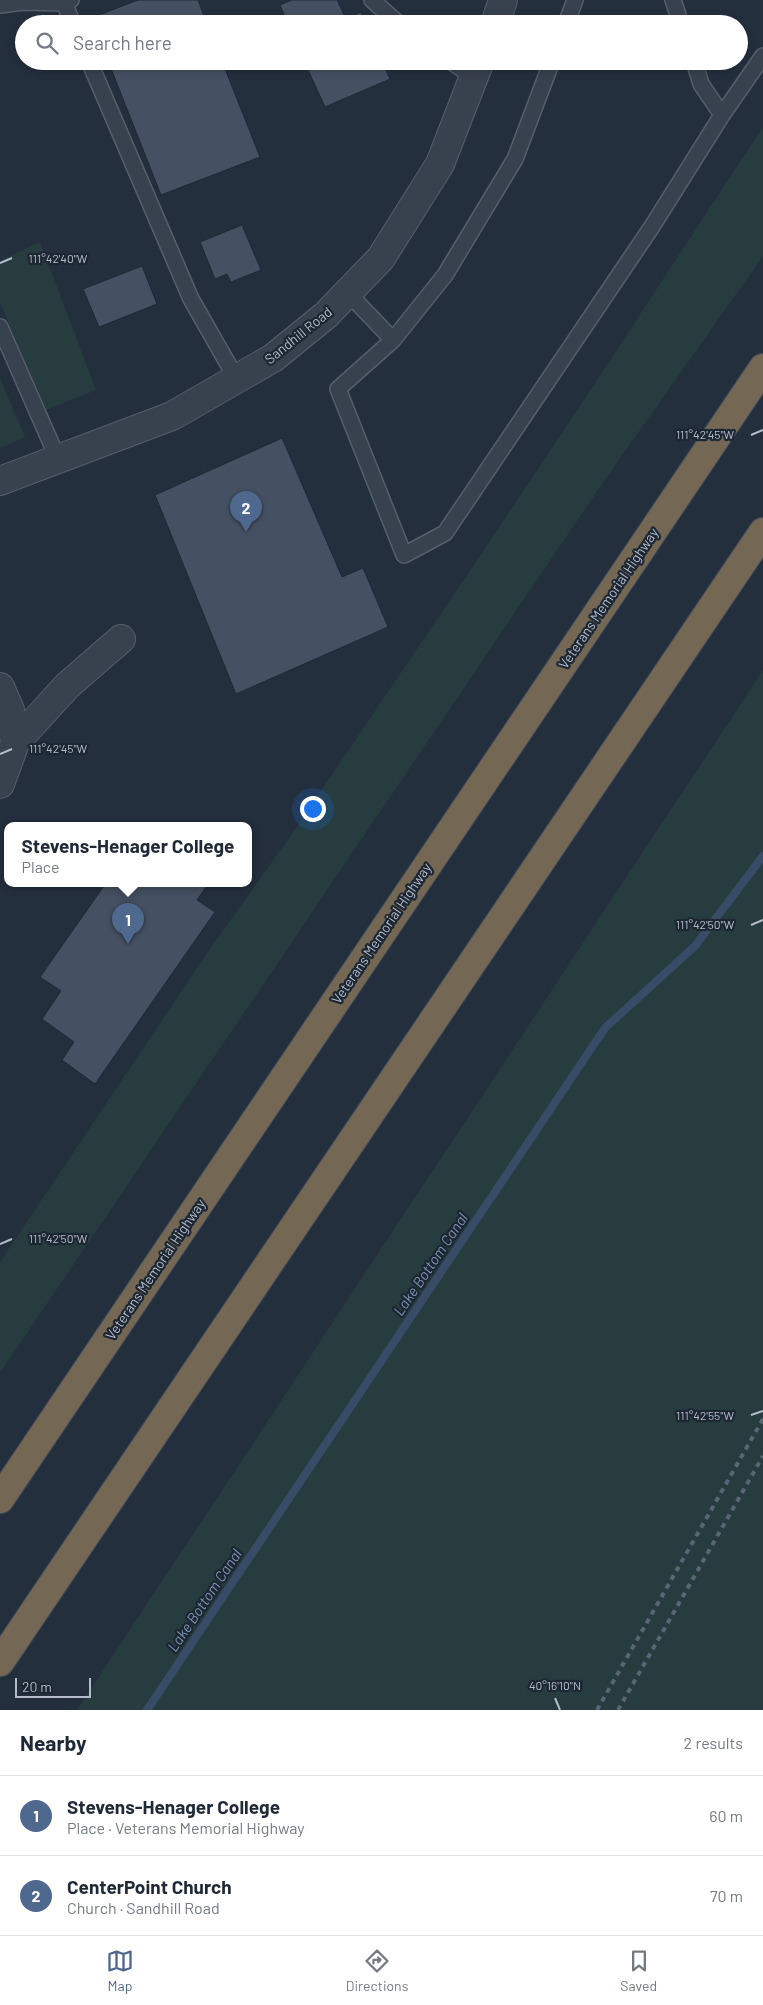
<!DOCTYPE html>
<meta charset="utf-8">
<style>
body{margin:0;font-family:Barlow,sans-serif;background:#f6f6f7;color:#1f2937}
.scale{position:absolute;left:15px;bottom:12px;width:76px;box-sizing:border-box;padding-left:5px;border:2px solid #b4bcc9;border-top:0;font-size:14px;line-height:18px;white-space:nowrap;color:#b4bcc9;-webkit-text-stroke:4px #1d2633;paint-order:stroke}
.you{position:absolute;left:312px;top:808px;width:18px;height:18px;margin:-12px;border:4px solid #fff;border-radius:50%;background:#1a73e8;box-shadow:0 0 0 8px #1a73e833}
.badge{display:grid;place-items:center;width:32px;height:32px;border-radius:50%;background:#4f688e;color:#fff;font-size:16px;font-weight:700}
.pin{position:absolute;translate:-50% -41px;filter:drop-shadow(0 1px 2px #0008)}
.pin::after{content:'';position:absolute;top:26px;width:18px;height:15px;background:inherit;clip-path:polygon(0 0,100% 0,50% 100%)}
.popup{position:absolute;left:4px;top:822px;width:248px;height:65px;box-sizing:border-box;display:grid;place-content:center;border-radius:10px;background:#fff;filter:drop-shadow(0 1px 4px #0005);font-size:16px;white-space:nowrap;color:#747a83}
.popup b{font-size:19px;color:#1f2937}
.popup::after{content:'';position:absolute;left:50%;top:100%;margin-left:-10px;border:10px solid transparent;border-top-color:#fff}
.list{margin:0;padding:0;list-style:none}
h2{display:flex;justify-content:space-between;align-items:center;height:65px;margin:0;padding:0 20px;font-size:21px}
h2 small{font-size:16px;font-weight:400;color:#747a83}
.list li{display:grid;grid-template-columns:32px 1fr auto;gap:15px;align-items:center;box-sizing:border-box;height:80px;padding:0 20px;border-top:1px solid #e0e1e3}
.list b{display:block;font-size:19px;white-space:nowrap}
.list p{margin:0;font-size:16px;white-space:nowrap;color:#747a83}
.list em{font-size:16px;font-style:normal;color:#747a83}
.icon{flex:none;width:28px;height:28px;fill:none;stroke:currentColor;stroke-width:2;stroke-linecap:round;stroke-linejoin:round}
.map{position:relative;flex:none;width:763px;height:1710px;overflow:hidden}
.search{position:absolute;background:#fff;box-shadow:0 2px 8px #0003;left:15px;right:15px;top:15px;height:55px;display:flex;align-items:center;gap:12px;box-sizing:border-box;padding:0 18px;border-radius:28px;color:#747a83;font-size:19px}
.sheet{height:225px;background:#fff}
nav{display:flex;justify-content:space-around;align-items:center;box-sizing:border-box;height:70px;border-top:1px solid #e0e1e3;background:#fff;font-size:14px;color:#747a83}
nav a{display:grid;justify-items:center;gap:2px}
nav .on{color:#4f688e}
.map>svg:first-child{display:block}
</style>
<div class="map">
<svg width="763" height="1710" viewBox="0 0 763 1710">
<rect width="100%" height="100%" fill="#242f3e"/>
<path fill="#263c3f" d="M763,127v129l-159,225 -604,892v-111l202,-302 94,-132 245,-363z
M40,242l56,148 -50,20 -46,-107v-42z
M0,378l25,59 -25,11z
M763,670v1040h-686z"/>
<g fill="none" stroke-linecap="round" stroke-linejoin="round">
<path stroke="#394c67" stroke-width="8" d="M147,1710l458,-682 90,-82 68,-90"/>
</g>
<path fill="#455162" stroke="#1f2835" d="M138,0h60l9,24h-113l-3,-6z
M292,0h45l9,19 15,-7 5,12h-78l-8,-19z
M108,61h114l38,96 -99,38z
M304,61h78l8,18 -65,28z
M242,225l19,45 -30,12 -4,-8 -12,5 -15,-37z
M142,266l15,38 -58,23 -16,-38z
M282,438l60,139 21,-9 25,59 -152,67 -81,-199z
M106,883h103l-12,17 18,12 -120,172 -33,-24 12,-18 -32,-23 19,-28 -21,-14z"/>
<g fill="none" stroke-linecap="round" stroke-linejoin="round">
<defs>
<path id="service" d="M372,0l27,24
M673,0l8,24
M64,3l9,21
M0,5l23,-3 41,1 7,-3
M566,24l9,-24
M89,61l102,238 45,79
M450,61l24,16
M722,115l41,-59
M347,292l46,48 52,-65 70,-116 37,-98
M0,327l58,132
M393,340l-55,49 66,166 41,-22 208,-308 69,-110 -21,-31 -7,-23"/>
<path id="minor" d="M0,687l10,23 5,33
M0,784l15,-41 52,-57 54,-47"/>
<path id="tertiary" d="M495,24l8,-24
M0,481l172,-65 101,-58 53,-43 55,-57 59,-94 40,-103"/>
<path id="motorway" d="M0,1499l763,-1131
M0,1662l763,-1130"/>
</defs>
<use href="#service" stroke="#565f6c" stroke-width="18"/>
<use href="#minor" stroke="#565f6c" stroke-width="30"/>
<use href="#tertiary" stroke="#565f6c" stroke-width="30"/>
<use href="#motorway" stroke="#434c59" stroke-width="30"/>
<use href="#service" stroke="#38414e" stroke-width="15"/>
<use href="#minor" stroke="#38414e" stroke-width="28"/>
<use href="#tertiary" stroke="#38414e" stroke-width="28"/>
<use href="#motorway" stroke="#746855" stroke-width="28"/>
<path stroke="#5a6575" stroke-width="4" stroke-dasharray="5 5" stroke-linecap="butt" d="M597,1710l166,-291
M618,1710l145,-254"/>
</g>
<path fill="none" stroke="#b4bcc9" stroke-width="2" d="M0,263l12,-5M751,435l12,-5M0,754l12,-5M751,925l12,-5M0,1244l12,-5M751,1415l12,-4M555,1698l5,12"/>
<g text-anchor="middle" dominant-baseline="central" stroke-width="4.5" stroke-linejoin="round" paint-order="stroke">
<g font-size="14" fill="#b4bcc9" stroke="#1d2633">
<text transform="translate(298 335) rotate(-39)">Sandhill Road</text>
<text transform="translate(608 598) rotate(-56)">Veterans Memorial Highway</text>
<text transform="translate(381 933) rotate(-56)">Veterans Memorial Highway</text>
<text transform="translate(155 1269) rotate(-56)">Veterans Memorial Highway</text>
</g>
<g font-size="15" font-style="italic" fill="#7c92b1" stroke="#1d2633">
<text transform="translate(430 1264) rotate(-56)">Lake Bottom Canal</text>
<text transform="translate(204 1600) rotate(-56)">Lake Bottom Canal</text>
</g>
</g>
<g font-size="12" text-anchor="middle" fill="#b4bcc9" stroke="#1d2633" stroke-width="4.5" stroke-linejoin="round" paint-order="stroke">
<text x="58" y="263">111°42'40"W</text>
<text x="705" y="439">111°42'45"W</text>
<text x="58" y="753">111°42'45"W</text>
<text x="705" y="929">111°42'50"W</text>
<text x="58" y="1243">111°42'50"W</text>
<text x="705" y="1420">111°42'55"W</text>
<text x="555" y="1690">40°16'10"N</text>
</g>
</svg>
<div class="scale">20 m</div>
<div class="you"></div>
<div class="pin badge" style="left:128px;top:944px">1</div>
<div class="popup"><b>Stevens-Henager College</b>Place</div>
<div class="pin badge" style="left:246px;top:532px">2</div>
<div class="search"><svg class="icon" aria-label="search" viewBox="0 0 24 24"><circle cx="10" cy="10" r="6"/><path d="M15 15l6 6"/></svg>Search here</div>
</div>
<section class="sheet">
<h2>Nearby<small>2 results</small></h2>
<ul class="list">
<li><span class="badge">1</span><div><b>Stevens-Henager College</b><p>Place · Veterans Memorial Highway</p></div><em>60 m</em></li>
<li><span class="badge">2</span><div><b>CenterPoint Church</b><p>Church · Sandhill Road</p></div><em>70 m</em></li>
</ul>
</section>
<nav>
<a class="on"><svg class="icon" aria-label="map" viewBox="0 0 24 24"><path d="M3 6l6-2 6 2 6-2v14l-6 2-6-2-6 2zM9 4v14M15 6v14"/></svg>Map</a>
<a><svg class="icon" aria-label="directions" viewBox="0 0 24 24"><path d="M12 3l9 9-9 9-9-9zM9 14v-3h6M13 9l2 2-2 2"/></svg>Directions</a>
<a><svg class="icon" aria-label="saved" viewBox="0 0 24 24"><path d="M7 4h10v16l-5-4-5 4z"/></svg>Saved</a>
</nav>
